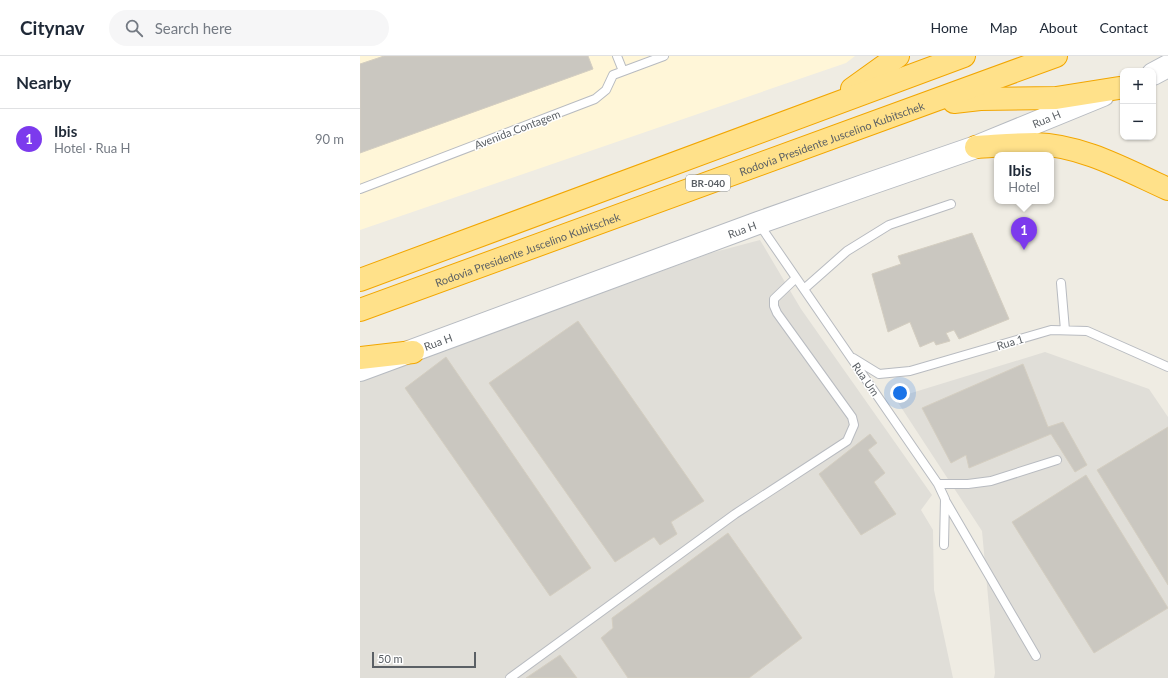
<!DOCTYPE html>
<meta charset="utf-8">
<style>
body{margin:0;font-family:Lato,sans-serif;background:#f6f6f7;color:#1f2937}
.controls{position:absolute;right:12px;top:12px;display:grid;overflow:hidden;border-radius:8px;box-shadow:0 1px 3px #0004}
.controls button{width:36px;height:36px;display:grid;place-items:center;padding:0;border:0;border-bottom:1px solid #e0e1e3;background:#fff;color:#1f2937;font:20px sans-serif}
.scale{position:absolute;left:12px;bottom:10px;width:104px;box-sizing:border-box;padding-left:4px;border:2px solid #5b6065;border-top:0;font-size:11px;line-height:14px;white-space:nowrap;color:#5b6065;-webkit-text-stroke:3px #fff;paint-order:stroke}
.you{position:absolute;left:540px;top:337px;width:14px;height:14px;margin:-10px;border:3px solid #fff;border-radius:50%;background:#1a73e8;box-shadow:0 0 0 6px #1a73e833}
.badge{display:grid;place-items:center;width:26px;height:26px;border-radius:50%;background:#7c3aed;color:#fff;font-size:13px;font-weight:700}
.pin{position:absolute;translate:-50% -33px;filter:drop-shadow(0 1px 2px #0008)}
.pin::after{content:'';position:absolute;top:21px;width:14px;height:12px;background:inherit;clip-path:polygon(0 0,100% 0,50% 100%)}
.popup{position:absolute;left:634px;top:96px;width:60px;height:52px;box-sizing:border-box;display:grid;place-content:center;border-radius:8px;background:#fff;filter:drop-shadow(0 1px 3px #0005);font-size:13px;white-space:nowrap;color:#747a83}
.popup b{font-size:15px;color:#1f2937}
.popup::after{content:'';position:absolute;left:50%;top:100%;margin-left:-8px;border:8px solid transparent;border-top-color:#fff}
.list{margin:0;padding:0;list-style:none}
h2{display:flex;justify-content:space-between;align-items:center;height:52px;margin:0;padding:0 16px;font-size:17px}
h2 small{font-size:13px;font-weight:400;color:#747a83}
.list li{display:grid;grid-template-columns:26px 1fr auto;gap:12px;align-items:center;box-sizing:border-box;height:60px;padding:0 16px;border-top:1px solid #e0e1e3}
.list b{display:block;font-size:15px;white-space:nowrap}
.list p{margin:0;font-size:13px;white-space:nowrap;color:#747a83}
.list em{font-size:13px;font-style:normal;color:#747a83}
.icon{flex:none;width:22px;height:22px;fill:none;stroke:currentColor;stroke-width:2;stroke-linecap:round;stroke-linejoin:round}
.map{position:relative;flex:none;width:808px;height:622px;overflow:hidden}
header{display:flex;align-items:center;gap:24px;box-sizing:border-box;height:56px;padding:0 20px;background:#fff;border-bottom:1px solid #e0e1e3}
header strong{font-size:19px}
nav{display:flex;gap:22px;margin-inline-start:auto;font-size:14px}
.search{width:280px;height:36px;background:#f6f6f7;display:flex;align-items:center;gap:10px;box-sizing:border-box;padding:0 14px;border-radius:22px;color:#747a83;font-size:15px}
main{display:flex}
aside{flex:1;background:#fff}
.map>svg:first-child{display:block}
</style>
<header>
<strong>Citynav</strong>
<div class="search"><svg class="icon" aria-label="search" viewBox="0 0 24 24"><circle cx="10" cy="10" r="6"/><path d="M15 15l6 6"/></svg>Search here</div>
<nav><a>Home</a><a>Map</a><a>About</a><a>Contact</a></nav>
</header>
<main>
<aside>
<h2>Nearby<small></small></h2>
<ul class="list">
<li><span class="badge">1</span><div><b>Ibis</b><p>Hotel · Rua H</p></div><em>90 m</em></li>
</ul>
</aside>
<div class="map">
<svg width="808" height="622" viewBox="0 0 808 622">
<rect width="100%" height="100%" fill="#efece3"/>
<path fill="#fff6d8" d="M0,0h495l-9,7 -486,167z"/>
<path fill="#e0ded8" d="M400,184l41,69 131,186 -11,15 12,20 1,60 19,88h-593v-296l351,-129z
M685,296l104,37 19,28v261h-174l1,-5 -13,-142 -87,-133z"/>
<path fill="#cac7c0" stroke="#d4cec1" d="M24,0h204l5,13 -233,84v-89z
M612,177l37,86 -50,20 -5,-9 -8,3 4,8 -14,4 -2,-4 -14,6 -10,-25 -22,10 -16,-58 29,-10 -3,-8z
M218,265l126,180 -33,21 6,12 -17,11 -6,-8 -39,25 -126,-179z
M86,301l145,211 -41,28 -145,-208z
M663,308l25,63 15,-5 24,43 -12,7 -24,-38 -82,34 -3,-13 -15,8 -29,-55z
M808,371v158l-71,-115z
M510,378l7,9 -9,7 17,23 -11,9 22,32 -35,21 -42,-61z
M726,419l82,133 -74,45 -82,-131z
M368,477l74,105 -53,40h-121l-27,-40 12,-10 -1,-10z
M200,599l17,23h-51z"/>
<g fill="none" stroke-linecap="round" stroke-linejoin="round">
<defs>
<path id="lane" d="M257,0l6,15
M0,133l235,-90 11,-9 7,-15 51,-19
M399,168l179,260 7,15 -1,46
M701,227l4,47
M444,233l43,-38 42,-26 62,-21
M493,302l26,16 31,-3 141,-41 36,1 81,36
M578,428h30l23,-3 66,-21
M585,444l91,156
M150,622l225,-164 112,-73 7,-16 -2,-8 -75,-104 -3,-7v-7l22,-21"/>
<g id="secondary">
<path d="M793,18l15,-8"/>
<path id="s1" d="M0,314l398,-147 108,-38 110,-38 127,-52"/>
</g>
<g id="highway">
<path d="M492,33l46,-33"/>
<path d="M594,46l26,-3 76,-1 63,-10"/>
<path d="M616,91c19,-1 39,-3 59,-3 47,1 91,26 133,45"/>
<path d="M0,224l604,-224"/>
<path id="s2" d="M0,254l696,-254"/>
<path d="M0,302l53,-6"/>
</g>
</defs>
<use href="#lane" stroke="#b8bbc0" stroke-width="10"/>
<use href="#secondary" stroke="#b7bbc1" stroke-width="24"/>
<use href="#highway" stroke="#f2a600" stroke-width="24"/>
<use href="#lane" stroke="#fff" stroke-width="8"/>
<use href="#secondary" stroke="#fff" stroke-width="22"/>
<use href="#highway" stroke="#ffe18a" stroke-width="22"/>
</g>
<g text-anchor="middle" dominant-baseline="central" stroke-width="3" stroke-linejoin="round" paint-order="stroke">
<rect fill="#fff" stroke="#8c9093" stroke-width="1" x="326" y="119" width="44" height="16" rx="3"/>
<g font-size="10" font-weight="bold" fill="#5b6065">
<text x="348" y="127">BR-040</text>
</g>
<g font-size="11" fill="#5b6065" stroke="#fff">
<text stroke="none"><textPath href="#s1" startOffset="731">Rua H</textPath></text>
<text transform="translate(157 73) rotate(-21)">Avenida Contagem</text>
<text stroke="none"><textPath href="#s2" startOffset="502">Rodovia Presidente Juscelino Kubitschek</textPath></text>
<text stroke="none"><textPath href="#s1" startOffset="407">Rua H</textPath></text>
<text stroke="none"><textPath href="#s2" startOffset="178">Rodovia Presidente Juscelino Kubitschek</textPath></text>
<text stroke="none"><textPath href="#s1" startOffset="83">Rua H</textPath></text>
<text transform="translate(650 286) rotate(-17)">Rua 1</text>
<text transform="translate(506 323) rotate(55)">Rua Um</text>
</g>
</g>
</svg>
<div class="controls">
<button>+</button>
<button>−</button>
</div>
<div class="scale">50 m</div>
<div class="you"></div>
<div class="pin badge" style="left:664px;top:194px">1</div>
<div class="popup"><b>Ibis</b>Hotel</div>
</div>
</main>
